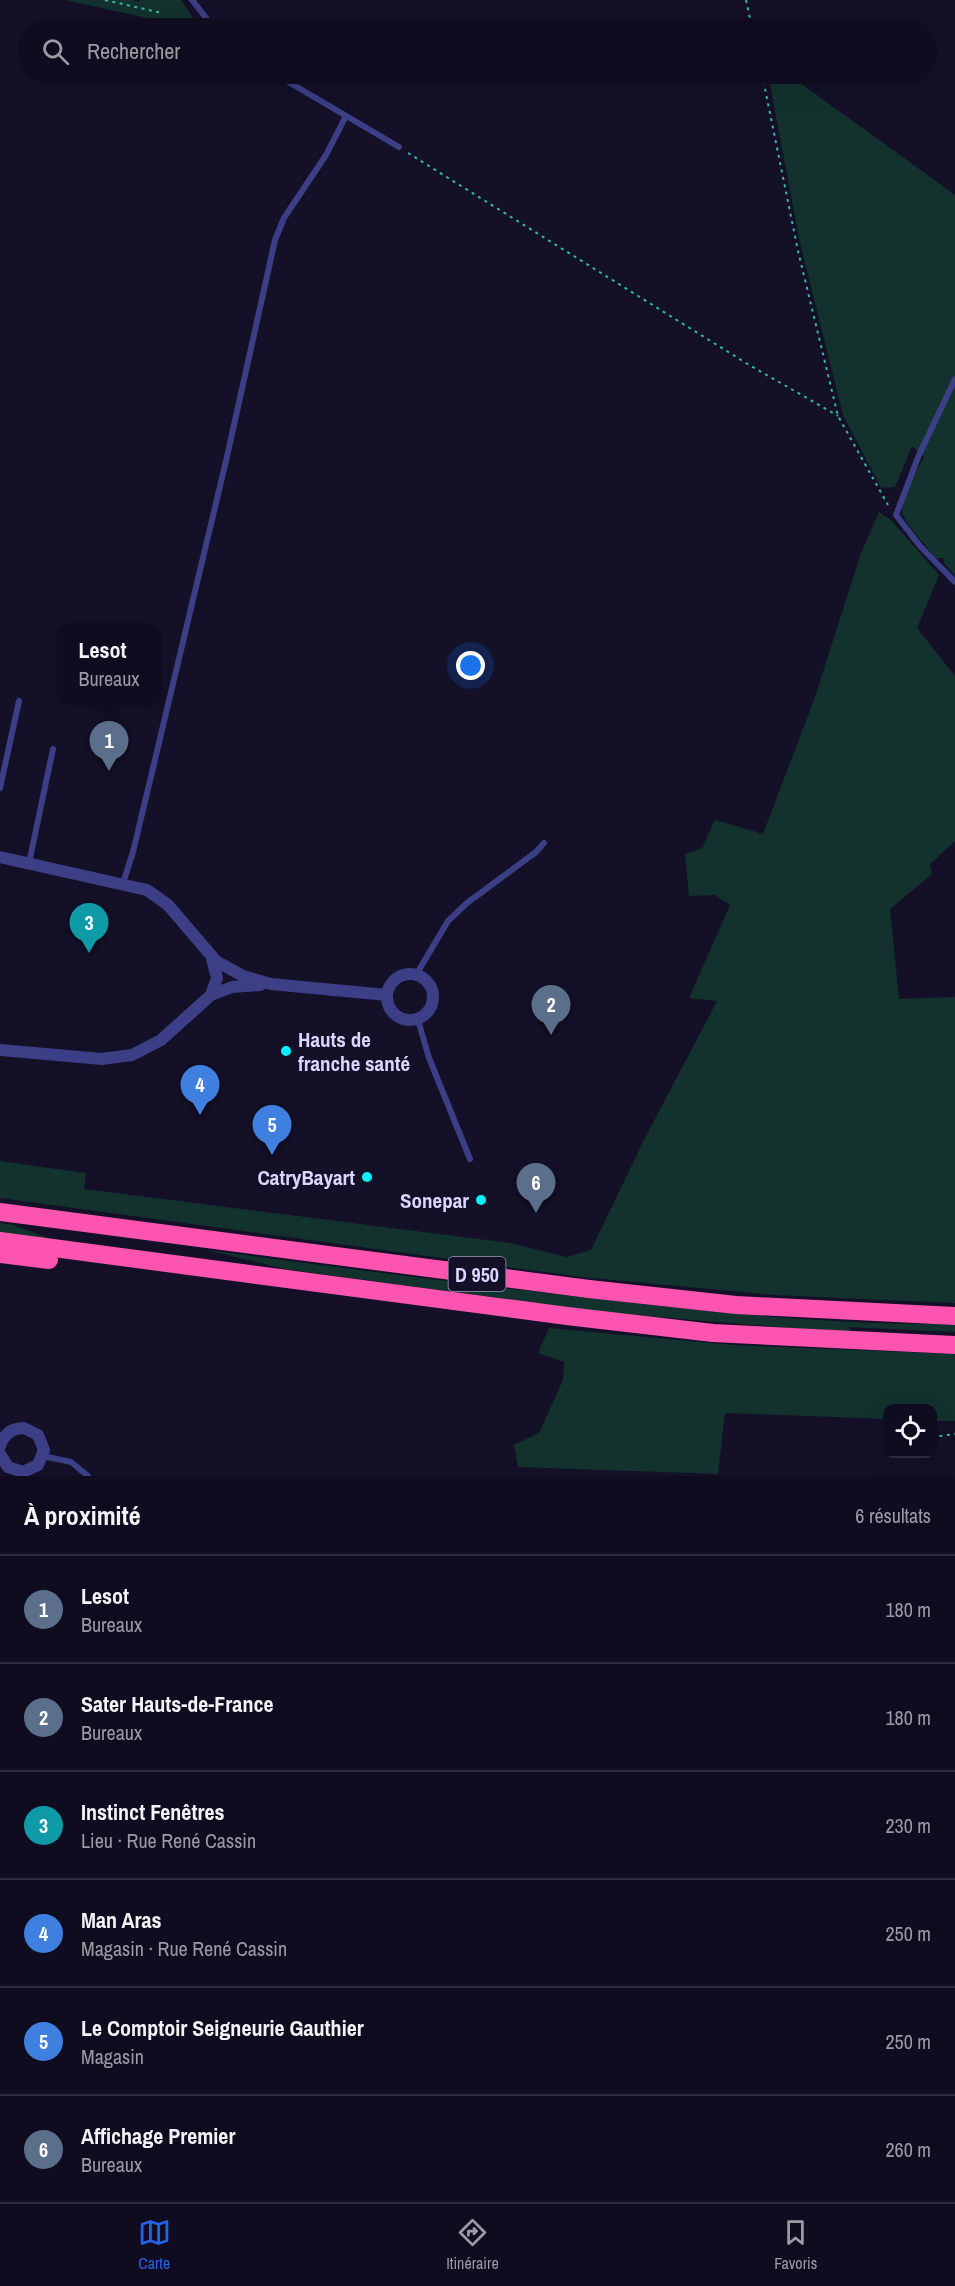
<!DOCTYPE html>
<html lang="fr">
<meta charset="utf-8">
<style>
body{margin:0;font-family:"Archivo Narrow",sans-serif;background:#1c1a2b;color:#f1f3f6}
.controls{position:absolute;right:18px;bottom:18px;display:grid;overflow:hidden;border-radius:12px;box-shadow:0 6px 24px #0002}
.controls button{width:54px;height:54px;display:grid;place-items:center;padding:0;border:0;border-bottom:2px solid #2e2c3c;background:#0e0c1e;color:#f1f3f6;font:30px sans-serif}
.you{position:absolute;left:471px;top:666px;width:21px;height:21px;margin:-15px;border:4px solid #fff;border-radius:50%;background:#1a73e8;box-shadow:0 0 0 9px #1a73e833}
.badge{display:grid;place-items:center;width:39px;height:39px;border-radius:50%;background:#2563eb;color:#fff;font-size:20px;font-weight:700}
.pin{position:absolute;translate:-50% -50px;filter:drop-shadow(0 2px 3px #0008)}
.pin::after{content:'';position:absolute;top:32px;width:21px;height:18px;background:inherit;clip-path:polygon(0 0,100% 0,50% 100%)}
.popup{position:absolute;left:58px;top:624px;width:102px;height:78px;box-sizing:border-box;display:grid;place-content:center;border-radius:12px;background:#0e0c1e;filter:drop-shadow(0 2px 4px #0005);font-size:20px;white-space:nowrap;color:#9b9ba4}
.popup b{font-size:22px;color:#f1f3f6}
.popup::after{content:'';position:absolute;left:50%;top:100%;margin-left:-12px;border:12px solid transparent;border-top-color:#0e0c1e}
.list{margin:0;padding:0;list-style:none}
h2{display:flex;justify-content:space-between;align-items:center;height:78px;margin:0;padding:0 24px;font-size:26px}
h2 small{font-size:20px;font-weight:400;color:#9b9ba4}
.list li{display:grid;grid-template-columns:39px 1fr auto;gap:18px;align-items:center;box-sizing:border-box;height:108px;padding:0 24px;border-top:2px solid #2e2c3c}
.list b{display:block;font-size:22px;white-space:nowrap}
.list p{margin:0;font-size:20px;white-space:nowrap;color:#9b9ba4}
.list em{font-size:20px;font-style:normal;color:#9b9ba4}
.icon{flex:none;width:33px;height:33px;fill:none;stroke:currentColor;stroke-width:2;stroke-linecap:round;stroke-linejoin:round}
.map{position:relative;flex:none;width:955px;height:1476px;overflow:hidden}
.search{position:absolute;background:#0e0c1e;box-shadow:0 6px 24px #0002;left:18px;right:18px;top:18px;height:66px;display:flex;align-items:center;gap:15px;box-sizing:border-box;padding:0 21px;border-radius:33px;color:#9b9ba4;font-size:22px}
.sheet{height:726px;background:#0e0c1e}
nav{display:flex;justify-content:space-around;align-items:center;box-sizing:border-box;height:84px;border-top:2px solid #2e2c3c;background:#0e0c1e;font-size:16px;color:#9b9ba4}
nav a{display:grid;justify-items:center;gap:3px}
nav .on{color:#2563eb}
.map>svg:first-child{display:block}
</style>
<div class="map">
<svg width="955" height="1476" viewBox="0 0 955 1476">
<rect width="100%" height="100%" fill="#131028"/>
<path fill="#13322e" d="M65,0h67l7,2 1,-2h41l19,28h-8z
M768,74h20l167,121v381l-11,-13 -1,-5h-7c-8,-10 -32,-34 -34,-47 -1,-13 16,-42 22,-54l-12,-11 -17,41 -14,1 -38,-73 -43,-172z
M879,512l12,8 48,55 -22,53 38,48v165l-25,23 2,10 -42,35 9,90 56,-2v306l-181,-8 -192,-18 -582,-79v-37l86,12 -2,16 426,54 56,14 25,-7 53,-110 73,-139 -28,-3 41,-93 -15,-10 -26,1 -4,-42 17,-6 13,-28 48,14 51,-134 47,-147z
M0,1223l14,2 39,15 -53,-7z
M207,1250c136,18 273,36 409,51 113,13 226,24 339,23v8l-106,-5 1,6 -240,-20 -325,-44z
M549,1328l184,17 222,9v67h-22l-1,-13h-44l-1,11 -162,-6 -7,61 -200,-7 -4,-22 25,-12 24,-53 1,-18 -26,-9z"/>
<g fill="none" stroke-linecap="round" stroke-linejoin="round">
<path stroke="#31b8a7" stroke-width="2" stroke-dasharray="3 4.5" stroke-linecap="butt" d="M105,0l57,13
M746,0l6,28
M762,74l36,177 40,165 50,89
M408,153l338,210 92,53
M932,1437l23,-3
M885,1439h3"/>
<path stroke="#3c3e86" stroke-width="6" d="M192,0l22,28
M275,74l124,73
M955,379l-36,76 -23,60 24,31 35,36
M0,788l19,-87
M29,863l24,-114
M123,883l10,-31 93,-391 49,-221 9,-22 42,-63 20,-39
M416,975l32,-54 19,-18 69,-51 8,-9
M418,1020l11,38 41,101
M43,1456l28,6 17,14"/>
<path stroke="#3c3e86" stroke-width="12" d="M0,857l147,33 21,15 48,56 27,15 28,8 116,11
M387 997a23 23 0 1 1 46 0a23 23 0 1 1-46 0Z
M211,995l6,-17 -5,-19
M0,1050l102,9 30,-4 29,-15 50,-45 21,-8 28,-2
M0,1446c4,-12 12,-18 24,-18l14,7 6,15 -6,15 -15,7 -15,-5 -8,-13"/>
<path stroke="#fd54b0" stroke-width="18" d="M0,1212l589,77 147,16 219,11
M0,1241l567,75 146,17 242,12
M0,1254l49,6"/>
</g>
<g fill="#06f3fb" stroke="#131028" stroke-width="2">
<circle cx="286" cy="1051" r="6"/>
<circle cx="367" cy="1177" r="6"/>
<circle cx="481" cy="1200" r="6"/>
</g>
<g text-anchor="middle" dominant-baseline="central" stroke-width="4.5" stroke-linejoin="round" paint-order="stroke">
<rect fill="#131028" stroke="#9e9bbe" stroke-width="1.5" x="448.5" y="1257" width="57" height="34" rx="4.5"/>
<g font-size="20" font-weight="bold" fill="#d9d7fe">
<text x="477" y="1274">D 950</text>
</g>
<g font-size="21" font-weight="bold" fill="#d9d7fe" stroke="#131028" text-anchor="end">
<text x="298" y="1039" text-anchor="start">Hauts de<tspan x="298" dy="24">franche santé</tspan></text>
<text x="355" y="1177">CatryBayart</text>
<text x="469" y="1200">Sonepar</text>
</g>
</g>
</svg>
<div class="controls">
<button><svg class="icon" aria-label="locate" viewBox="0 0 24 24"><circle cx="12" cy="12" r="6"/><path d="M12 2v4M12 18v4M2 12h4M18 12h4"/></svg></button>
</div>
<div class="you"></div>
<div class="pin badge" style="left:109px;top:771px;background:#5c6f8a">1</div>
<div class="popup"><b>Lesot</b>Bureaux</div>
<div class="pin badge" style="left:551px;top:1035px;background:#5c6f8a">2</div>
<div class="pin badge" style="left:89px;top:953px;background:#0f9aa8">3</div>
<div class="pin badge" style="left:200px;top:1115px;background:#3f7fe0">4</div>
<div class="pin badge" style="left:272px;top:1155px;background:#3f7fe0">5</div>
<div class="pin badge" style="left:536px;top:1213px;background:#5c6f8a">6</div>
<div class="search"><svg class="icon" aria-label="search" viewBox="0 0 24 24"><circle cx="10" cy="10" r="6"/><path d="M15 15l6 6"/></svg>Rechercher</div>
</div>
<section class="sheet">
<h2>À proximité<small>6 résultats</small></h2>
<ul class="list">
<li><span class="badge" style="background:#5c6f8a">1</span><div><b>Lesot</b><p>Bureaux</p></div><em>180 m</em></li>
<li><span class="badge" style="background:#5c6f8a">2</span><div><b>Sater Hauts-de-France</b><p>Bureaux</p></div><em>180 m</em></li>
<li><span class="badge" style="background:#0f9aa8">3</span><div><b>Instinct Fenêtres</b><p>Lieu · Rue René Cassin</p></div><em>230 m</em></li>
<li><span class="badge" style="background:#3f7fe0">4</span><div><b>Man Aras</b><p>Magasin · Rue René Cassin</p></div><em>250 m</em></li>
<li><span class="badge" style="background:#3f7fe0">5</span><div><b>Le Comptoir Seigneurie Gauthier</b><p>Magasin</p></div><em>250 m</em></li>
<li><span class="badge" style="background:#5c6f8a">6</span><div><b>Affichage Premier</b><p>Bureaux</p></div><em>260 m</em></li>
</ul>
</section>
<nav>
<a class="on"><svg class="icon" aria-label="map" viewBox="0 0 24 24"><path d="M3 6l6-2 6 2 6-2v14l-6 2-6-2-6 2zM9 4v14M15 6v14"/></svg>Carte</a>
<a><svg class="icon" aria-label="directions" viewBox="0 0 24 24"><path d="M12 3l9 9-9 9-9-9zM9 14v-3h6M13 9l2 2-2 2"/></svg>Itinéraire</a>
<a><svg class="icon" aria-label="saved" viewBox="0 0 24 24"><path d="M7 4h10v16l-5-4-5 4z"/></svg>Favoris</a>
</nav>
